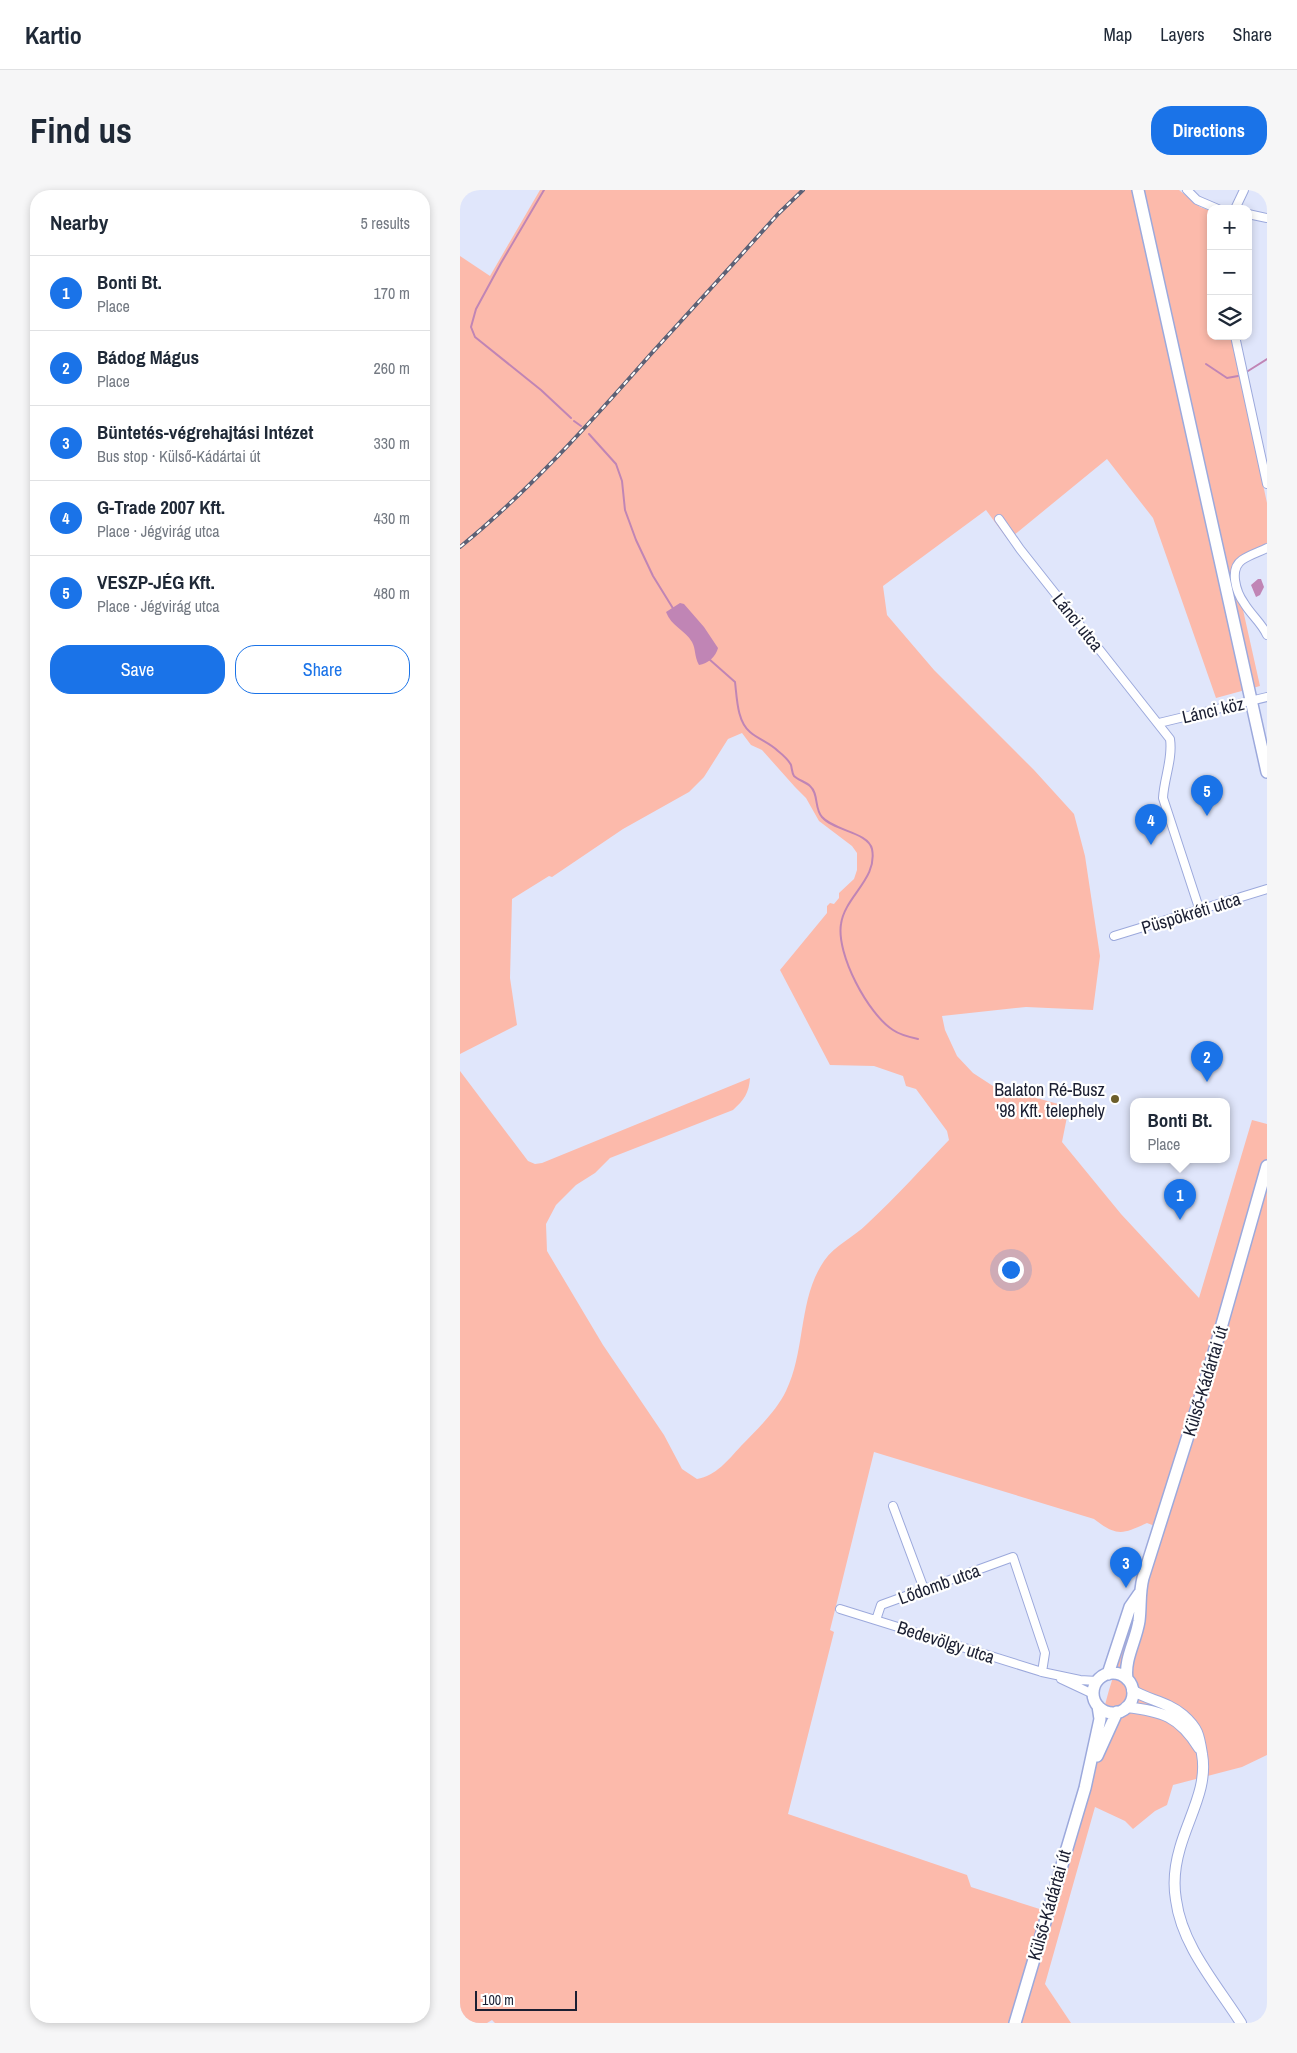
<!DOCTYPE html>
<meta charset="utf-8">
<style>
body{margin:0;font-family:"Archivo Narrow",sans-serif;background:#f6f6f7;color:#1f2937}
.controls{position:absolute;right:15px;top:15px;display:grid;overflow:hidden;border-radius:10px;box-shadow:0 2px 8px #0003}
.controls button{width:45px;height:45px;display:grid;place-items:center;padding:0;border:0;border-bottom:1px solid #e0e1e3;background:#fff;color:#1f2937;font:25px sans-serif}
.scale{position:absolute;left:15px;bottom:12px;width:102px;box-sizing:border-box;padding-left:5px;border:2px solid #1b1f32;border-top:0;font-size:14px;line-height:18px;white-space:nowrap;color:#1b1f32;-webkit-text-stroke:4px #fff;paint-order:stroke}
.you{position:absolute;left:550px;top:1079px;width:18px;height:18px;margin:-12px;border:4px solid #fff;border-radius:50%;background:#1a73e8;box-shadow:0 0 0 8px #1a73e833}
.badge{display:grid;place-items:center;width:32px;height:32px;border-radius:50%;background:#1a73e8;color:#fff;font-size:16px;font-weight:700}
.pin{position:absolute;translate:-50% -41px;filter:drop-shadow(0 1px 2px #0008)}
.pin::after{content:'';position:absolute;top:26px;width:18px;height:15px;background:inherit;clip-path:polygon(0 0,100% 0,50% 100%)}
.popup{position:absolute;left:670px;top:908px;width:100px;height:65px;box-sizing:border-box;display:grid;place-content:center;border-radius:10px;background:#fff;filter:drop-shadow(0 1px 4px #0005);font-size:16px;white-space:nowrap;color:#747a83}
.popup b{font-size:19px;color:#1f2937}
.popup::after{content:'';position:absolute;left:50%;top:100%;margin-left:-10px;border:10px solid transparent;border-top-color:#fff}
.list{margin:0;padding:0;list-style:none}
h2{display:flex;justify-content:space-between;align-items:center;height:65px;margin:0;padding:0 20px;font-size:21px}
h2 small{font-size:16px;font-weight:400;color:#747a83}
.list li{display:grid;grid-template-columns:32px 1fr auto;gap:15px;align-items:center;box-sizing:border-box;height:75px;padding:0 20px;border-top:1px solid #e0e1e3}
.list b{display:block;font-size:19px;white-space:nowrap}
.list p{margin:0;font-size:16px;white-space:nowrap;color:#747a83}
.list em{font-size:16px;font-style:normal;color:#747a83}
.actions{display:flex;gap:10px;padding:15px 20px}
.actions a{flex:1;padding:11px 0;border:1px solid #1a73e8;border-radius:20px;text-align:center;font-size:18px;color:#1a73e8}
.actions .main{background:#1a73e8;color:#fff}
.icon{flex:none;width:28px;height:28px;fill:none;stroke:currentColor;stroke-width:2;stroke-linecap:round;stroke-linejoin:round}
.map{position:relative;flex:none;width:807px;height:1833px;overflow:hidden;border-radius:20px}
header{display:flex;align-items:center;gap:30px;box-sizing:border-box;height:70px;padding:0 25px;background:#fff;border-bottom:1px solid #e0e1e3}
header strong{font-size:24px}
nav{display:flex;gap:28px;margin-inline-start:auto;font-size:18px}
.intro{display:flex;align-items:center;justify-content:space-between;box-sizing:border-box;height:120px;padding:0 30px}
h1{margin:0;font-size:35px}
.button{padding:12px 22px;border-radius:20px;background:#1a73e8;color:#fff;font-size:18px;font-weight:700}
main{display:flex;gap:30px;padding:0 30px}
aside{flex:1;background:#fff;border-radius:20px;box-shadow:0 2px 8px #0003}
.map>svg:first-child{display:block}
</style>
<header>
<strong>Kartio</strong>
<nav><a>Map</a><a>Layers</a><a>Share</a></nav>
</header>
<div class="intro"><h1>Find us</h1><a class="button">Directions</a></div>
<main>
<aside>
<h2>Nearby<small>5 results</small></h2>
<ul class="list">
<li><span class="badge">1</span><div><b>Bonti Bt.</b><p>Place</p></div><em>170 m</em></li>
<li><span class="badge">2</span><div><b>Bádog Mágus</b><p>Place</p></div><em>260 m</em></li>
<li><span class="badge">3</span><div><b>Büntetés-végrehajtási Intézet</b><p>Bus stop · Külső-Kádártai út</p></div><em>330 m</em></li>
<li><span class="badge">4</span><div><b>G-Trade 2007 Kft.</b><p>Place · Jégvirág utca</p></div><em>430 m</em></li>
<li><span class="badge">5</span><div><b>VESZP-JÉG Kft.</b><p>Place · Jégvirág utca</p></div><em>480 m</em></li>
</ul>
<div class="actions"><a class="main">Save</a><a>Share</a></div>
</aside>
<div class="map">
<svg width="807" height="1833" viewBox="0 0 807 1833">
<rect width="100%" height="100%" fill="#e0e6fb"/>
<path fill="#fcbaab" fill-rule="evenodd" d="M80,0h639l21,17 11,4v125h20l36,167v40l-34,22 27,121 -44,12 -63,-180 -46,-59 -99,81 -22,-30 -103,76 4,29 47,55 100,100 40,44 11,42 15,100 -7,54 -67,-3 -84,9 3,14 12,26 16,17 20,13 76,21 -7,35 59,72 78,84 53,-178 15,4v631l-25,12 -69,18 -6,20 -12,6 -22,18 -8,-8 -30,-14 -50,177 26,39h-576l-3,-3 -5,3h-27v-952l68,90 7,3 7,-1 208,-85c-1,15 -6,22 -17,32l-123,48 -15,15 -19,12 -20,20 -10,19 1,27 56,94 61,90 18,34 15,10c19,-3 31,-19 44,-33 16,-17 35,-34 45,-55 20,-41 12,-92 38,-130 11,-16 30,-24 43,-37 29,-27 55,-56 82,-84l-2,-9 -31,-42 -10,-3 -3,-10 -29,-10 -44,-1 -50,-95 47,-57v-7l3,-3 4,1 5,-6v-5l15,-14 3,-9v-17l-5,-7 -33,-25 -13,-23 -11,-11 -33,-37 -11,-5 -9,-12 -14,6 -24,38 -15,15 -66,37 -71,48 -3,-1 -37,23 -2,79 7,47 -57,29v-798l30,20zM414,1262l220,67c23,18 29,15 53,4l13,5 -51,162 -60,222 -78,-25 -4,-12 -179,-61 46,-182 -4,-2 5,-20z"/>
<path fill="#c085b5" d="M798,389h3l3,8 -4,8 -4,2 -5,-12z
M220,413l4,1 20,23 14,21c-2,8 -10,16 -19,17 -5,-9 -3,-16 -7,-23 -7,-12 -21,-16 -26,-30z"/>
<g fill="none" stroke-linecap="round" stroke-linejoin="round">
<path stroke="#c085b5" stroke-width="2" d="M84,0l-43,73 -25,46 -5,18 4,10 66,53 30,28
M746,174l21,14 11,-2
M788,181l19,-12
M114,231l7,5
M129,244l27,30 6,17 3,29 11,30 17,36 21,34
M249,469l26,23c2,16 2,39 15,50 8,7 20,11 28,19 5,4 10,8 13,14 1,4 1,8 3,11 4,4 12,6 16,10 9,8 4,22 12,31 12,14 46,15 50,32 6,30 -27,47 -31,75 -5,30 27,90 52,106 7,5 16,7 25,9"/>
<defs>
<path id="minor" d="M727,0l10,10 21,9
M775,19l9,-19
M788,24l19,4
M775,146l32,148
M539,329l21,30 150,190c3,20 -6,39 -7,59l37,113
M807,358c-8,4 -18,7 -25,12 -13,9 -6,32 2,43 7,12 17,19 23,32
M699,533l108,-26
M654,746l153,-47
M433,1316l31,83
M380,1419l202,63 38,8 17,1
M416,1430l5,-15 132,-48 32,96 -3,19
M601,1489l32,15"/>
<path id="secondary" d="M672,1500c16,10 36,12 51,25 15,13 16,20 19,39 6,33 -13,62 -22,94 -5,17 -7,35 -4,52 6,46 41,85 65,123
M666,1517c36,4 53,9 73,41"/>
<path id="primary" d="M678,0l129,582
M633 1503a20 20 0 1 1 40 0a20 20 0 1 1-40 0Z
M648,1484l22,-67 9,-13
M667,1489c-3,-20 9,-38 12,-58 2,-16 0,-27 4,-43l68,-215 56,-197
M637,1566l20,-44
M555,1833l70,-235 15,-69 -2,-13"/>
</defs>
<use href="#minor" stroke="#9ca9dc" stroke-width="10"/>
<use href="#secondary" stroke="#9ca9dc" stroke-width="12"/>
<use href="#primary" stroke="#9ca9dc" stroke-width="14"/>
<use href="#minor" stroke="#fff" stroke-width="8"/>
<use href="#secondary" stroke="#fff" stroke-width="10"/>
<use href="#primary" stroke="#fff" stroke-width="11"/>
<defs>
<path id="rail" d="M0,357c70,-57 130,-124 190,-192 43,-47 86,-94 128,-141l25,-24"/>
</defs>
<use href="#rail" stroke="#5d6175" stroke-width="4"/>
<use href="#rail" stroke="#fff" stroke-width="2" stroke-dasharray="5.5" stroke-linecap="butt"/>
</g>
<circle fill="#6c5e2b" stroke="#fff" stroke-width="2" cx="655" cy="909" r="5"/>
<g text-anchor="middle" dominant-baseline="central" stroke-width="4.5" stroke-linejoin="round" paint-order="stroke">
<g font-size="18" fill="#1b1f32" stroke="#fff">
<text transform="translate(618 432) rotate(51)">Lánci utca</text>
<text transform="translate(753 520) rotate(-13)">Lánci köz</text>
<text transform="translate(731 723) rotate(-17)">Püspökréti utca</text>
<text transform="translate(745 1191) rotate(-73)">Külső-Kádártai út</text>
<text transform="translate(479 1394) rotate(-20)">Lődomb utca</text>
<text transform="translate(486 1452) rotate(18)">Bedevölgy utca</text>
<text transform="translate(589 1715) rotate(-74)">Külső-Kádártai út</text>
</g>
<g font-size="18" fill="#1b1f32" stroke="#fff" text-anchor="end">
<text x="645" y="899">Balaton Ré-Busz<tspan x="645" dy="21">'98 Kft. telephely</tspan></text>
</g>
</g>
</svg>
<div class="controls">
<button>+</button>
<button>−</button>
<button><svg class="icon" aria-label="layers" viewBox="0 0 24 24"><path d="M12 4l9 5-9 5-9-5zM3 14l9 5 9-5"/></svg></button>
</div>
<div class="scale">100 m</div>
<div class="you"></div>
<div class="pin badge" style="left:720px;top:1030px">1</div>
<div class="popup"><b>Bonti Bt.</b>Place</div>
<div class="pin badge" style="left:747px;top:892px">2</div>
<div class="pin badge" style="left:666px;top:1398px">3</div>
<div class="pin badge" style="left:691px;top:655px">4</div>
<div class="pin badge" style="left:747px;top:626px">5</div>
</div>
</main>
